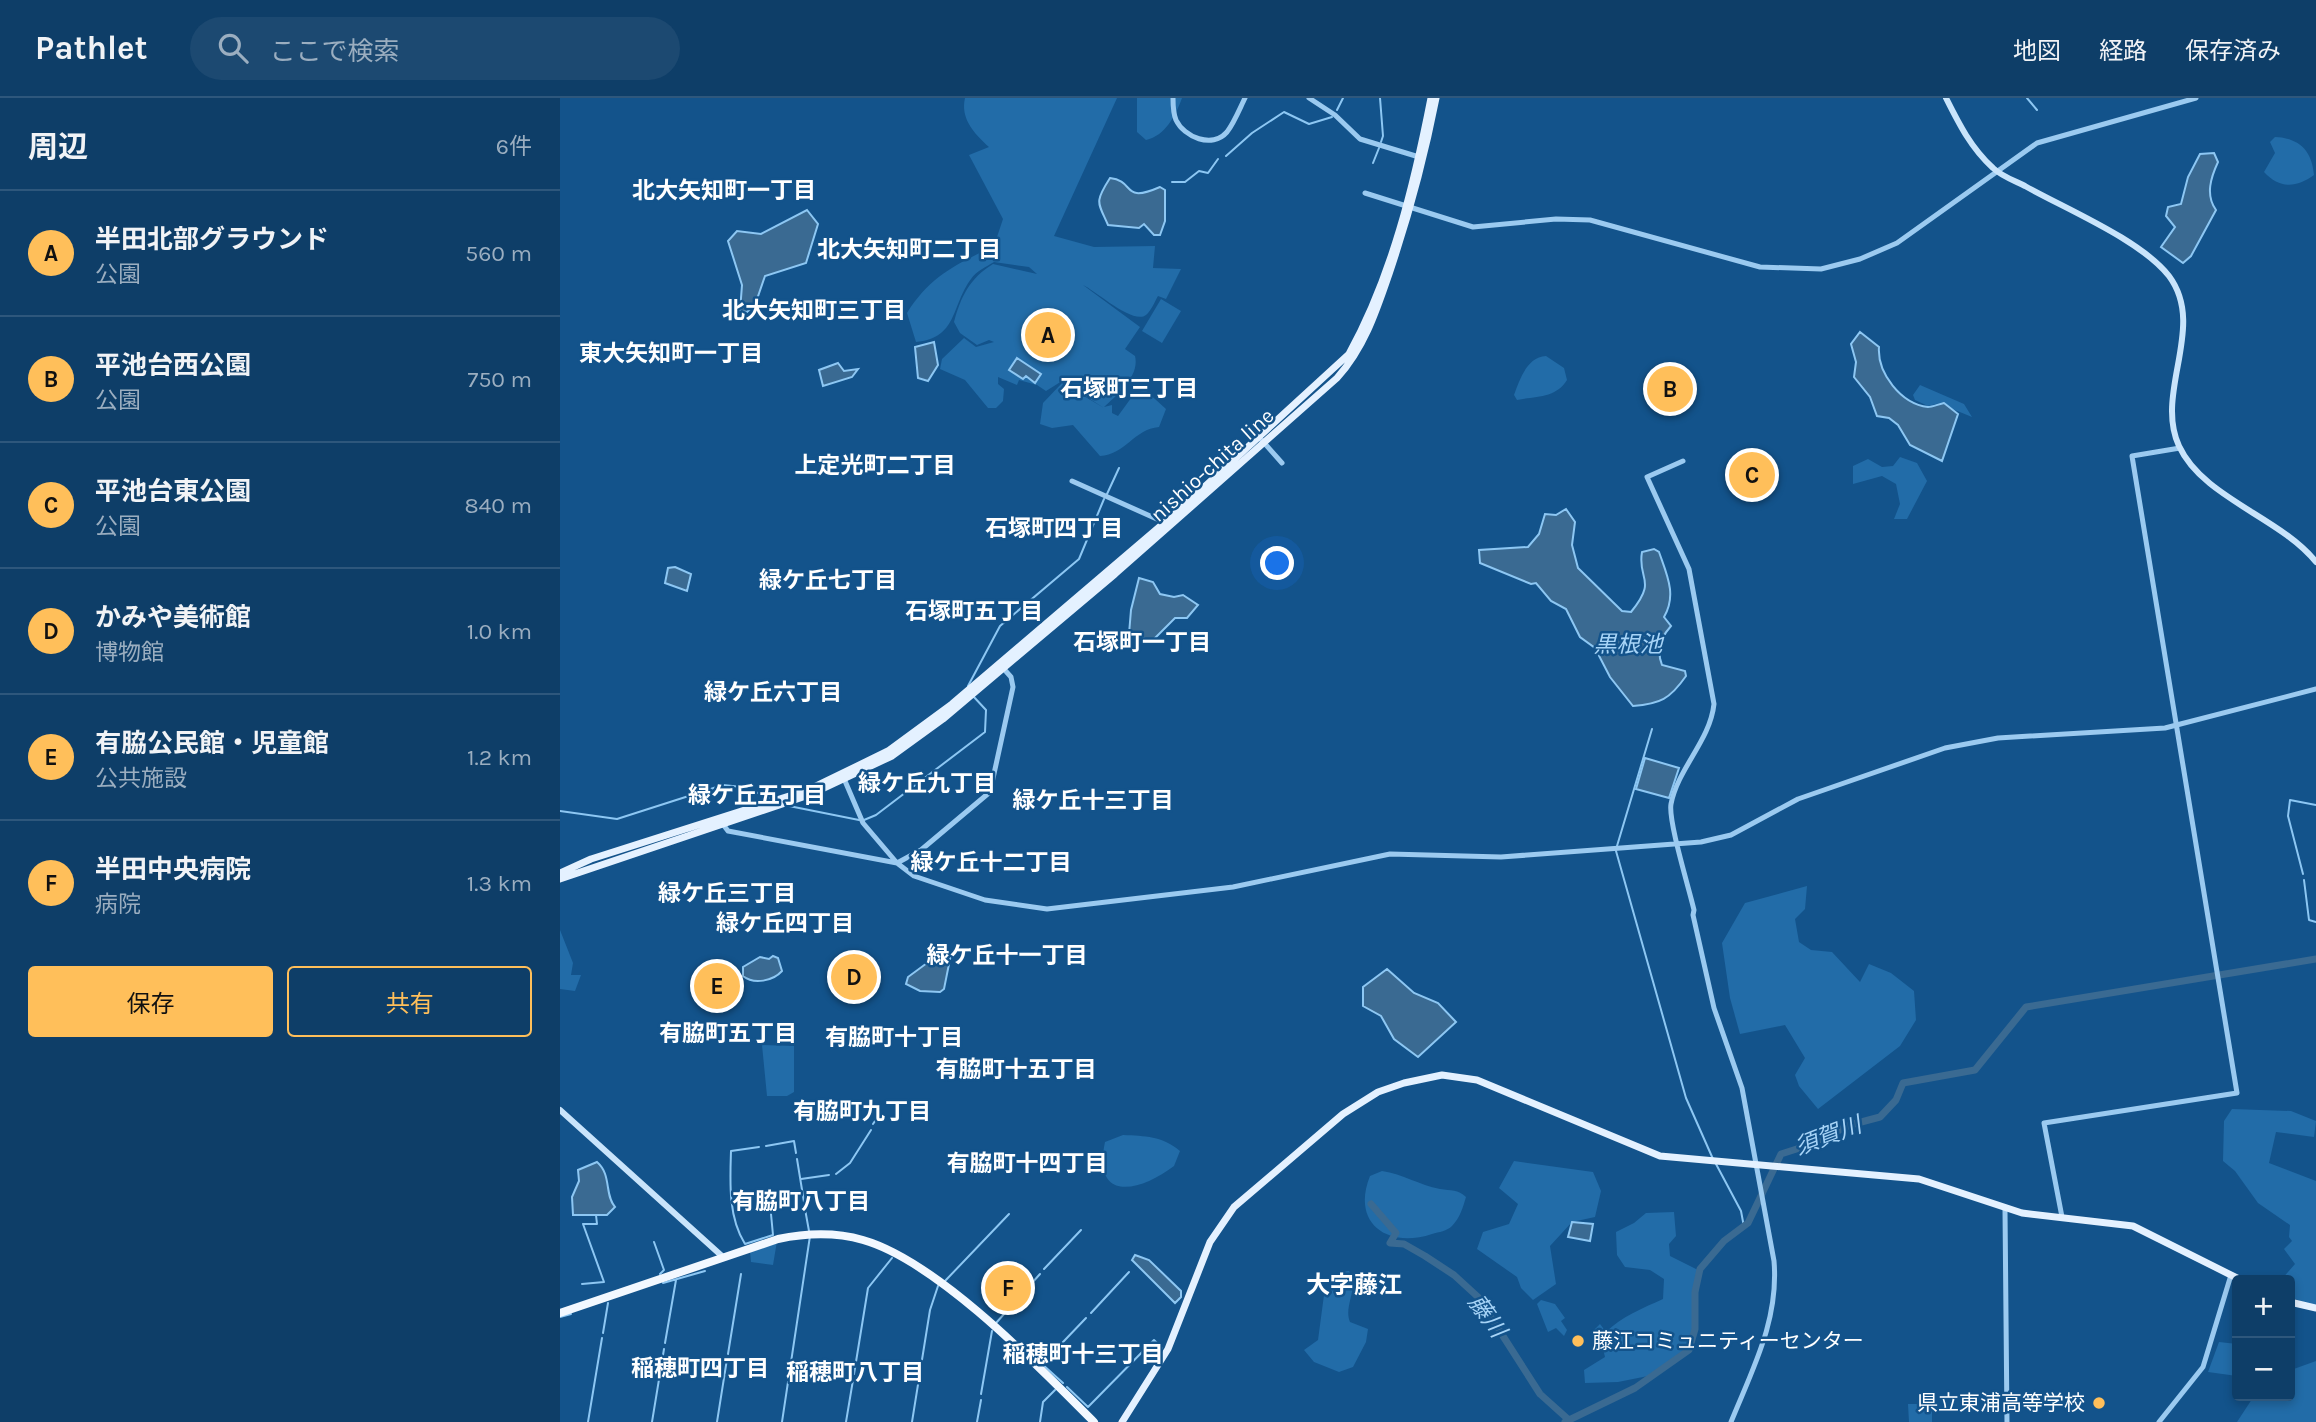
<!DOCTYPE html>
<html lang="ja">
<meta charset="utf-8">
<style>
body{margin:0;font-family:Karla,"Noto Sans JP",sans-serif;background:#1c4971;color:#f1f3f6}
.controls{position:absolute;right:21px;bottom:21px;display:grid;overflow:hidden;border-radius:7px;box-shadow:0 4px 10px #0003}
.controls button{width:63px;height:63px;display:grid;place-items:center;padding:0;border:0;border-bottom:2px solid #2e577c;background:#0e3e68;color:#f1f3f6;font:35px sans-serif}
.you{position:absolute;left:718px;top:466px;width:24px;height:24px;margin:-18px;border:5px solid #fff;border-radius:50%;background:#1a73e8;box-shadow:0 0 0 10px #1a73e833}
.badge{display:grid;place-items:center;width:46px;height:46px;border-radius:50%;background:#ffbf5a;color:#111;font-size:23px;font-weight:700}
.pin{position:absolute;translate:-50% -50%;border:4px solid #fff;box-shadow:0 2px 7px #0006}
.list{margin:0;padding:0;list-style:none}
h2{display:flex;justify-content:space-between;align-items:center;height:91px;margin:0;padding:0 28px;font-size:30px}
h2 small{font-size:23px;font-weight:400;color:#9baec0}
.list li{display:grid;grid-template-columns:46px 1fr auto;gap:21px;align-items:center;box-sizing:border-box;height:126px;padding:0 28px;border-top:2px solid #2e577c}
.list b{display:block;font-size:26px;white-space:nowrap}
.list p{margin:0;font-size:23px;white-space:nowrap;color:#9baec0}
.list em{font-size:23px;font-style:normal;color:#9baec0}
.actions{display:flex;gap:14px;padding:21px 28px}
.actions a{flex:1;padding:16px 0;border:2px solid #ffbf5a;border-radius:7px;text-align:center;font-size:24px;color:#ffbf5a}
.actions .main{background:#ffbf5a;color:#111}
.icon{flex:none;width:38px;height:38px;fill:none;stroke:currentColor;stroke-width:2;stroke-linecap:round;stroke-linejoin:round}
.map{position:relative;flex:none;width:1756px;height:1324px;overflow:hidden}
header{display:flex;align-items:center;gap:42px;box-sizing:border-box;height:98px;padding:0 35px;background:#0e3e68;border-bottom:2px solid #2e577c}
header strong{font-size:33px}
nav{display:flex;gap:38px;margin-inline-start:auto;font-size:24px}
.search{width:490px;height:63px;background:#1c4971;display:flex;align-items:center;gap:18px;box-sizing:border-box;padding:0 24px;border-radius:38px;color:#9baec0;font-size:26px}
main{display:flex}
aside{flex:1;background:#0e3e68}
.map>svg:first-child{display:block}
</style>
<header>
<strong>Pathlet</strong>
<div class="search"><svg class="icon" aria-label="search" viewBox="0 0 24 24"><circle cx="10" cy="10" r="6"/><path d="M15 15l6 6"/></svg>ここで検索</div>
<nav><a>地図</a><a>経路</a><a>保存済み</a></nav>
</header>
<main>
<aside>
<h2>周辺<small>6件</small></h2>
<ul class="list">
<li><span class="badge">A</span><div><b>半田北部グラウンド</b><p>公園</p></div><em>560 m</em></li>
<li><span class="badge">B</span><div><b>平池台西公園</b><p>公園</p></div><em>750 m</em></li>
<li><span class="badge">C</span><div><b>平池台東公園</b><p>公園</p></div><em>840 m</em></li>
<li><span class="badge">D</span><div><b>かみや美術館</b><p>博物館</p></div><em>1.0 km</em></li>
<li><span class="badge">E</span><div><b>有脇公民館・児童館</b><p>公共施設</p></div><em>1.2 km</em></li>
<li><span class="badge">F</span><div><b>半田中央病院</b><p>病院</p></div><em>1.3 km</em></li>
</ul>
<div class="actions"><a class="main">保存</a><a>共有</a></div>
</aside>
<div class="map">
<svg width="1756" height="1324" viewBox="0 0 1756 1324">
<rect width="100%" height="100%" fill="#13538b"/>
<path fill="#226ca8" d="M405,0h152l-63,138 40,11 61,-1 -2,22 28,1 -15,30 -8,-3c-3,5 -7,15 -12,19 -13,10 -50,-24 -63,-30l57,42 -15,22 10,7c5,20 -18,39 -31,51l8,-2v8l6,3 16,-22 11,-4 21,19 -7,18c-25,2 -34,28 -59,29l-27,-31 -21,3 -12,-4 3,-21 19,-20 42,25 -42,-27 -16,10 -9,-6 -18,-5 -2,5 -19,-8v7l6,5 -1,12 -7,7h-8l-23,-28 -25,-11 2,-10 22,-21 12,9 18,-5 -5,-2 -12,5 -17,-12 -6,-11c7,-26 16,-44 39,-58l44,10 -8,-7 -35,-5c-8,5 -18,9 -23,17 -20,27 -13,59 -55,63l-9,-29c23,-37 50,-49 87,-67l9,-27 -34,-64 20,-8c-14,-13 -29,-28 -24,-49z
M577,0h45c-6,17 -17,38 -36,42l-9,-8z
M1715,39c25,1 37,14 39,38 -18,13 -34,14 -50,-3l11,-19 -5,-11z
M601,201l20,12 -19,32 -20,-12z
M986,258l18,12 3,12c-11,18 -30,16 -50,20l-3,-5c6,-16 13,-38 32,-39z
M1110,278l12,13 -13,12 -12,-13z
M1360,287l44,19 8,13 -22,-9 -6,-6 -16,4 -13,-6 -2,-5z
M1340,359l17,6 10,18 -20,38h-13l6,-15 -4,-20 -14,-8 -29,8v-18l15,-7 14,8 11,-1z
M1247,788l-2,23 -10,10 4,23 12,8 21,2 28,30 9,-18 22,9 23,18 2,29 -16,26 -82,63 -19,-23 -4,-11 10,-17 -20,-33 -45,9 -10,-36 -8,-55 23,-40z
M0,832l13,33 -2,12h10l-6,16 -15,-2z
M202,947l32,1v46l-7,4h-20z
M1672,1011l59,2 25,10 -2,16 -38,-5 -7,31 47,18v126l-26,-10v-17h-9l14,-16 -11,-15 8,-8 -3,-4 1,-12 -32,-22 -23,-32 -12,-10 1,-40z
M563,1037c22,1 39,1 57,16l-6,15c-34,26 -82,37 -69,-24z
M954,1063l79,11 8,19 -6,26 -23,5 -22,24 6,38 -23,16 -12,-12 -4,-11 -40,-28 6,-17 26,-8 9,-20 -19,-16z
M822,1073c21,3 37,14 58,18 11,2 18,0 26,8 -3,10 -6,21 -14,29 -5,5 -13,6 -20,8 -45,15 -81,-11 -62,-58z
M1114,1114l2,24 -7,8 1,12 30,15 -5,57 -8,24 -29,22 -40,8 -33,1 -1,-13 21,-13 -2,-8 -12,-16 9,-9 6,8c15,-15 37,-24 57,-33l1,-20 -14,-9 -25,-3 -8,-12 -1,-23 18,-9 12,-10z
M217,1143l-4,24 -22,-3 -1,-11z
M789,1173c11,16 -6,35 1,51l18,7 -2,13 -13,25 -14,5 -25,-10 -10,-12 14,-10 6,-45 18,-23z
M981,1202l14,4 10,14 -4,3 6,9 -3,6 -8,-8 -8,4 -11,-28z
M1659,1244l18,2v32l-29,-4z
M1756,1263v61h-79l17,-26h36v-30l1,4z
M1348,1306h24v18h-23z"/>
<path fill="#3a6a92" stroke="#8dc7f3" stroke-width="2" d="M1654,55l4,9c-7,15 -13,33 -2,48l-25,46 -8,7 -22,-16 14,-20 -9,-11 2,-9 13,-3 7,-27 12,-23z
M550,80c26,3 11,26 50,9l5,3v31l-5,14h-6l-10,-11 -5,4 -31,-3c-10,-23 -14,-22 2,-47z
M247,112l11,14 -12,39 -41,13 -10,29 -8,7 -7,-1 2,-26 -14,-44 9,-10 24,3z
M1300,234l19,15c-2,26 22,57 49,60 4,0 11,-3 16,-4l14,11 -16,47 -32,-16 -12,-20 -9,-7 -12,-2 -7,-19 -16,-20 2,-15 -5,-18z
M374,244l4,23 -10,16 -10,-3 -3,-31z
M457,260l24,16 -6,9 -9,-7 -3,3 -14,-9z
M278,265l6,8 14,-2 -6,8 -29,9 -4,-16z
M1006,411l9,13 -3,23 6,23 44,43 9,1c27,-33 6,-32 11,-60l12,-3 5,3c8,23 18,43 5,65l7,9c-10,11 -15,24 -9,39l23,6 1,5c-16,23 -26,28 -53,30l-23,-29 -15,-29 -15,-11 -14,-28 -15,-8 -15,-18 -5,1 -51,-21 -1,-13 49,-3 11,-13 6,-20 11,1z
M115,469l16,7 -4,17 -22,-8 3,-15z
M579,480l14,4 7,12 14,3 9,-2 15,10 -11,13h-12l-23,23 -23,-7 2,-24z
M1085,660l34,10 -10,30 -33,-9z
M386,851l5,5 -7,35 -4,3 -20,-1 -14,-7 2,-7z
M213,858l5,2 4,13c-9,10 -28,14 -39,5v-9l17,-10 9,2z
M827,871l27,24 24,10 18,19 -38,35 -24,-18 -13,-23 -18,-10v-19z
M37,1064c15,13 7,32 18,45l-8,8h-34l-1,-18 7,-16 -1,-11z
M1012,1124l21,2 -3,17 -22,-4z
M575,1157l14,5 32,31v6l-6,6 -43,-43z"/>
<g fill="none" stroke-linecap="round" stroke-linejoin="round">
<path stroke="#8dc7f3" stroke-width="2" d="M820,0l3,38 -2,6
M1467,0l10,12
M777,12l6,-12
M666,58l26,-23 32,-21 25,12 23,-7
M813,65l6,-15
M612,84h13l14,-11 9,2 10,-14
M547,396l12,-26
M408,588l32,-60 79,-67 25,-60
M229,708l70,14
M0,713l57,8 106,-34 19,2 29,11
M304,722l12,-5 109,-83 1,-22 -13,-14
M1057,748l35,-117
M1056,753l70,247 27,61
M1743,776l-15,-58 2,-16 26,5
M1744,782l5,40 7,2
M313,1026l2,-3
M206,1048l28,-5 2,12
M199,1049l-28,4c-1,31 -3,66 14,93l28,-9 -2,-21
M237,1061l7,43
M1156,1066l25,47 3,16
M276,1076l14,-11 21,-33
M241,1081l28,-4
M245,1111l4,22
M94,1144l10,28 -4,4
M484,1171l37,-39
M385,1183l64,-67
M103,1185l42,-12
M22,1186l22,-2 -21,-58h14l-1,-9
M531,1215l38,-41
M0,1219l11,-3
M436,1225l44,-49
M43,1235l5,-30
M105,1245l11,-63
M168,1256l13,-80
M294,1276l14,-86 24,-30
M503,1285l-21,-19 44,-46
M507,1289l21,20 66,-67 8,8
M421,1296l11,-63
M28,1324l14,-84
M92,1324l12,-73
M157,1324l10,-63
M222,1324l28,-186
M286,1324l7,-42
M352,1324l18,-112 8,-24
M417,1324l4,-22
M480,1324l3,-20 12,-12"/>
<path stroke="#3a6a92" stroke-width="7" d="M811,1106l25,29 -6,10 14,1 21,12 29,19 24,22 62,97 29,26
M1005,1324l70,-34 54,-38 6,-21v-37l5,-23 24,-28 24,-18 33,-69 25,-8 44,-21 30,-8 16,-17 7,-17 72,-13 51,-63 290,-48"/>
<path stroke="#9bcaf0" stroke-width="5" d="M613,0c0,7 0,15 3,22 8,17 36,29 51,12 7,-9 13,-24 18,-34
M749,0l26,17 25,24 59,18
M805,95l108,34 83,-8 34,1 170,47 61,2 39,-10 37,-16 140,-100 159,-45
M699,339l23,26
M1123,363l-36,16 42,92 25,135c-4,37 -36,64 -43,100 -3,17 18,84 23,106l-1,5 21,93 28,80 32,173c5,59 -21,107 -43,161
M512,383l96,43
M285,683l18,42 34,40 24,-13 69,-58 23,-105 -2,-10 -8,-9
M162,725l6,8 169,32 17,13 71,24 62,9 186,-22 157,-33 111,3 200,-15 30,-7 67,-36 147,-51 53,-10 167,-10 151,-39
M1445,1112l2,212
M1502,1119l-18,-94 193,-30 -105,-637 48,-8
M1599,1324l44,-55 28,-92"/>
<path stroke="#c9e4fb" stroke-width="6" d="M1386,0c13,26 25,50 47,70 8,8 22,13 32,18 41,23 116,54 144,90 38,51 -15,116 10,170 24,52 101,71 137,116
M0,1012l163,147"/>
<path stroke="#e4f1ff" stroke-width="7" d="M0,775l31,-14 217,-69 80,-39 64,-47 225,-192 172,-158c43,-78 65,-169 82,-256
M0,781l249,-84 83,-39 51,-37 172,-145 222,-196c27,-30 39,-66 52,-104 20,-59 35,-115 47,-176
M1730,1204l26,6
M562,1324l46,-73 42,-107 24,-35 109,-93 35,-22 26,-9 38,-8 35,5 183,76 259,23 103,34 111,13 108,54"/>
<path stroke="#f2f8ff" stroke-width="8" d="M0,1215l218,-74c29,-6 57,-7 85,1 74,21 176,127 231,182"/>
</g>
<g fill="#ffbf5a" stroke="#13538b" stroke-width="2.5">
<circle cx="1018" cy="1243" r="7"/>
<circle cx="1539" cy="1305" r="7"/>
</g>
<g text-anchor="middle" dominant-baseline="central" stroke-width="5" stroke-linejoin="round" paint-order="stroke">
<g font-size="21" fill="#fff" stroke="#13538b">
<text transform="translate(652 367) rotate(-42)">nishio-chita line</text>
</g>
<g font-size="21" fill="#fff" stroke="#13538b" text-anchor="start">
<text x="1032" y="1243">藤江コミュニティーセンター</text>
<text x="1525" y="1305" text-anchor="end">県立東浦高等学校</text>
</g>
<g font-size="23" font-weight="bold" fill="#fff" stroke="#13538b">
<text x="164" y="92">北大矢知町一丁目</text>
<text x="349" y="151">北大矢知町二丁目</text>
<text x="254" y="212">北大矢知町三丁目</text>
<text x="111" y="255">東大矢知町一丁目</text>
<text x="569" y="290">石塚町三丁目</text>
<text x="315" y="367">上定光町二丁目</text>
<text x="494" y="430">石塚町四丁目</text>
<text x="268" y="482">緑ケ丘七丁目</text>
<text x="414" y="513">石塚町五丁目</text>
<text x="582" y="544">石塚町一丁目</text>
<text x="213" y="594">緑ケ丘六丁目</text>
<text x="367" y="685">緑ケ丘九丁目</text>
<text x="197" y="697">緑ケ丘五丁目</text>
<text x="533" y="702">緑ケ丘十三丁目</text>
<text x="431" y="764">緑ケ丘十二丁目</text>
<text x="167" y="795">緑ケ丘三丁目</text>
<text x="225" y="825">緑ケ丘四丁目</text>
<text x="447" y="857">緑ケ丘十一丁目</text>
<text x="168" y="935">有脇町五丁目</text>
<text x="334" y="939">有脇町十丁目</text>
<text x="456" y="971">有脇町十五丁目</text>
<text x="302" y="1013">有脇町九丁目</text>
<text x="467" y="1065">有脇町十四丁目</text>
<text x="241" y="1103">有脇町八丁目</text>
<text x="523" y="1256">稲穂町十三丁目</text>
<text x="140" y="1270">稲穂町四丁目</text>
<text x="295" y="1274">稲穂町八丁目</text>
</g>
<g font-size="23" font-style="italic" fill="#a7d4f7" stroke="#13538b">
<text x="1068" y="546">黒根池</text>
<text transform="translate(1268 1038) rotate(-21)">須賀川</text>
<text transform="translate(927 1218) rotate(54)">藤川</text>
</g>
<g font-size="24" font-weight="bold" fill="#fff" stroke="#13538b">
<text x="794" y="1187">大字藤江</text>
</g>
</g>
</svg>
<div class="controls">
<button>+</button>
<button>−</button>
</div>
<div class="you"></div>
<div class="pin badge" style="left:488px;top:237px">A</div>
<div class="pin badge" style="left:1110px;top:291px">B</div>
<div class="pin badge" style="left:1192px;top:377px">C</div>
<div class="pin badge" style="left:294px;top:879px">D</div>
<div class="pin badge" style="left:157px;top:888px">E</div>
<div class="pin badge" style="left:448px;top:1190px">F</div>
</div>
</main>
